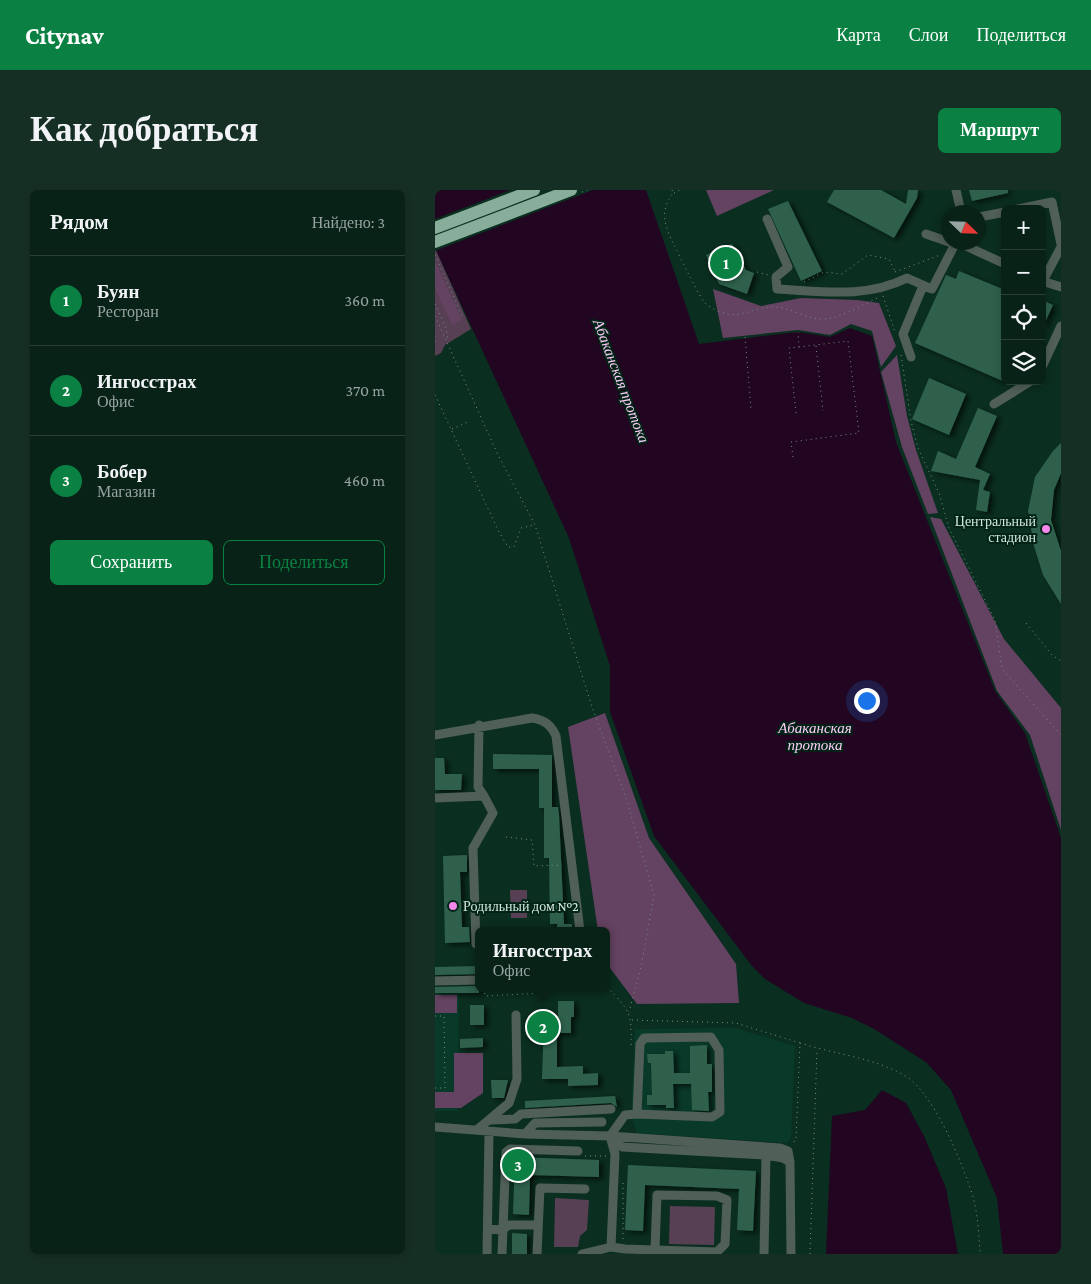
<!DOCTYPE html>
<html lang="ru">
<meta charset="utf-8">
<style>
body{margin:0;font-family:"Crimson Pro",serif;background:#162f25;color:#f1f3f6}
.controls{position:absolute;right:15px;top:15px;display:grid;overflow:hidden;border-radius:8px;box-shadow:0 2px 8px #0003}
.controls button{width:45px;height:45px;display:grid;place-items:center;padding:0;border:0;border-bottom:1px solid #293f37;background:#082218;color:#f1f3f6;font:25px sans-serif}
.compass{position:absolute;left:506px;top:15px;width:45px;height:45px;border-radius:50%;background:#082218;box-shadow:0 2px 8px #0003;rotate:113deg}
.you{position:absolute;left:431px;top:510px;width:18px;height:18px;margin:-12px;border:4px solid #fff;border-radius:50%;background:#1a73e8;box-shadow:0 0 0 8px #1a73e833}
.badge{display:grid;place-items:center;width:32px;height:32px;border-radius:50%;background:#0b8043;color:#fff;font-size:16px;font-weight:700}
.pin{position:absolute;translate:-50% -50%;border:2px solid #fff;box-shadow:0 1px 5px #0006}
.popup{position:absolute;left:40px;top:737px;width:135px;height:65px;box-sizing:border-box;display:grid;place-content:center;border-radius:8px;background:#082218;filter:drop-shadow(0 1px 4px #0005);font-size:16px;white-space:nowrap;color:#98a4a2}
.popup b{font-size:19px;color:#f1f3f6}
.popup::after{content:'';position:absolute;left:50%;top:100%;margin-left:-10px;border:10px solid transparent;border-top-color:#082218}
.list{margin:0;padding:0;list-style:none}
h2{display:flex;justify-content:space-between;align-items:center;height:65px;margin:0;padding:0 20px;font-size:21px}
h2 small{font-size:16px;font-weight:400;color:#98a4a2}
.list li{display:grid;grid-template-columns:32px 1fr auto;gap:15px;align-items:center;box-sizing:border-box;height:90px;padding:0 20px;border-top:1px solid #293f37}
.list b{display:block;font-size:19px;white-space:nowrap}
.list p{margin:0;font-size:16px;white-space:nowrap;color:#98a4a2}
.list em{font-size:16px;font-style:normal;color:#98a4a2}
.actions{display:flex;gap:10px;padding:15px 20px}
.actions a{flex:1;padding:11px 0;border:1px solid #0b8043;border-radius:8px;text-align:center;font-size:18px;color:#0b8043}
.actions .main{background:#0b8043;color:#fff}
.icon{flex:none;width:28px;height:28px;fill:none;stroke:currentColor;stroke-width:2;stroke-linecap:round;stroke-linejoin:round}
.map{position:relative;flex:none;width:626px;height:1064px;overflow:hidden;border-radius:8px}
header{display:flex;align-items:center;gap:30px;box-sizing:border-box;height:70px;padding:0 25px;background:#0b8043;color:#fff}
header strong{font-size:24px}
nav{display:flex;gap:28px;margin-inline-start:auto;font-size:18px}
.intro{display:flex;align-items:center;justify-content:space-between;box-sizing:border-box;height:120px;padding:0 30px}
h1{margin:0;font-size:35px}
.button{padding:12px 22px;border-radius:8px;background:#0b8043;color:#fff;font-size:18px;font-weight:700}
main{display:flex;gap:30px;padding:0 30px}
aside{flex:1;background:#082218;border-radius:8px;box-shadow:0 2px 8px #0003}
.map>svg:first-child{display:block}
</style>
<header>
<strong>Citynav</strong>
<nav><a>Карта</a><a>Слои</a><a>Поделиться</a></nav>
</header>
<div class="intro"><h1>Как добраться</h1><a class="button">Маршрут</a></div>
<main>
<aside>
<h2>Рядом<small>Найдено: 3</small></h2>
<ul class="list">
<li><span class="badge">1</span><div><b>Буян</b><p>Ресторан</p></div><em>360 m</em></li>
<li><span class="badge">2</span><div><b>Ингосстрах</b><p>Офис</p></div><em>370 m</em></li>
<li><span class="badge">3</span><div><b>Бобер</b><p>Магазин</p></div><em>460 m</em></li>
</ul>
<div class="actions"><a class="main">Сохранить</a><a>Поделиться</a></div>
</aside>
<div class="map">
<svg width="626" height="1064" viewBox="0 0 626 1064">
<defs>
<filter id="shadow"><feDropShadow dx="4" dy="2.5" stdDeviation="2.5" flood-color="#0009"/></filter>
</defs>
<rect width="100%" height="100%" fill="#0a2e20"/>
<path fill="#093928" d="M0,803h24l-1,118h-23z
M300,838l60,18 -4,92 -4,5 -150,-10 -6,-17 4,-87z"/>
<path fill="#574054" d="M0,58l36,81 -26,16 -4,8 -6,3z
M75,700h17v28h-16z
M120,1008l34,2 -2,30 -7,6 -2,11h-24z
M235,1016l45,1 -1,38 -45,-1z"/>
<path fill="#644261" d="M271,0h68l-57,26z
M0,71l27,59 -10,5 -17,-37z
M278,99l48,17 40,-8 56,2 22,3 17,43 -15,21 -9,-36 -21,-7 -21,11 -32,-5 -75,8z
M462,165l10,61 9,34 22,63 -10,1 -26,-67 -21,-75z
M495,327l11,2 63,120 57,69v122l-31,-95 -33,-44z
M170,523l44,125 87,126 3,39 -102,1 -30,-40v-33h-9l-30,-204z
M0,805h22v18h-22z
M19,863h29v40l-22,15h-26v-16h19z"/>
<path fill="#220520" d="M0,0h211l53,154 99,-12 32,5 20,-9 22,8 24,106 99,249 30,42 36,105v416h-58l-6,-56 -46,-108 -25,-28 -52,-33 -22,-11 -48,-15 -39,-24 -13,-13 -98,-130 -44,-124v-46l-41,-128 -134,-290z
M447,900l24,13 18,33 22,52 12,66h-132l6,-138 33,-6z"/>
<path fill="#0a2e20" d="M75,0h83l-158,61v-32z"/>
<path fill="#2e614b" filter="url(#shadow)" d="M399,0h47l25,14 2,-14h10l-1,8 -23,40 -67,-36z
M534,0h39v3l-36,8z
M353,11l34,70 -21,10 -33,-72z
M297,54l14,26 8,3 -7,21 -28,-10 -13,-29z
M524,81l46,19v92l-90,-39 31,-68 10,4z
M607,110l11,5 -11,24z
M494,188l37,16 -17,41 -37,-16z
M543,218l19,8 -22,51 15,7 -7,16 7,2 -3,20 -11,-2 4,-30 -49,-9 7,-20 18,8z
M626,253v30l-7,17 -3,30 10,31v53l-18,-29 -9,-29 -6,-35 7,-34 18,-26z
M58,564l59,1v52h6l1,7 5,110h8v7h-15v-7h-7l-1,-66h-5v-50h-5v-39h-46z
M0,568h9l1,16h17l-1,16h-26z
M32,665v17h-7l2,55h7l1,15 -25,1 -2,-87z
M44,776v8l-44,1v-8z
M44,796v7h-44v-6z
M123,811h16v16h-3v16h-14v34l26,-1v8l15,-1v12l-30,1v-7h-26l2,-62h14z
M35,815h14v20h-14z
M48,848v9l-23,1v-9z
M272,855v19h5v28h-4l1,19 -17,-1 -1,-26h-18l1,24h-8v-3h-19v-10h5l-1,-32h-3l-1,-9h18v-3h8l1,22h16v-27z
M56,890h17l-4,18h-12z
M180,906l2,11 -6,-4 -86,5v-7z
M80,967l84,3v17l-69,-2 -1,40 -16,-1z
M193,975l128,6 -3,60 -16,-1 2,-41 -94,-4 -2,46 -18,-1z
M77,1043l15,1v20h-15z"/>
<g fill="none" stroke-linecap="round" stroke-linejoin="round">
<path stroke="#769185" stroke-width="1" stroke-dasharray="1 4" stroke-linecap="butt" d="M237,0l1,3c-14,18 -8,34 1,52 6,11 26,55 33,60 33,21 39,1 69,2 16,1 32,13 48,12 18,-1 39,-15 56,-22
M147,2l6,-2
M239,3l6,-3
M0,65l28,63
M322,82l11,3
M460,82l45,-17
M369,92l20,-10 18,2 26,-19 21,4 6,12
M448,106l12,36
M0,114l11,24 2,12
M0,126l63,139 37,70 57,182 34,91 28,97 -13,72 -12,45
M0,146v10
M310,147l6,72
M381,156l7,65
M466,165l10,66 7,27 21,45 10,35 46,92 7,49 59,66
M0,205l63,135 10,17h6l7,-19 13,-3
M361,223l-7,-65 10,-1 -1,-15
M17,239l16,-7
M358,267l-2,-15 68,-9 -11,-92 -49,6
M591,433l26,32 9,6
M71,647l26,3 2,26 28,-1
M172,797c22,23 25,25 24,58
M49,798l1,8 60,-3 2,-5
M0,826h9l1,72h-10
M197,830l104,3 64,20 -4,96 -4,5
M365,853c34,11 70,14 102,31 31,15 61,91 71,123 5,18 6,39 7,57
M150,966h21
M188,1049v-59
M375,1064l7,-205"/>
<path stroke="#505f58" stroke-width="9" d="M521,0l5,22
M583,19l34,-7 9,42
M544,27l26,-5
M332,29l21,48 -12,10 1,12c44,2 88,10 130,-11l25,11
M491,44l23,8
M532,52l1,5 37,17
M607,91l19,6
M608,91l18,-34
M476,167l-8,-23 20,-48 9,3 23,-45
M607,177l19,-41
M559,214l37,-23
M0,545l97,-17c13,2 19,7 24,18l24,195
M0,608l49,-2 -6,-9 1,-62
M41,754l-3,-96 20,-35 -9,-17
M0,791l44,-1
M56,930l24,-1 6,-5 90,-5
M0,937l90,7 85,2 170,12 8,3 2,11 1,92
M43,939l31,-26 8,-24 -1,-64
M90,944l10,-11 67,-1
M175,946l15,-21 12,-1 3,-70 4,-6 67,-1 8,13 1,62 -8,5 -75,-3
M175,946l12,11 144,8 17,3 7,4
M175,946l5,18 -4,93
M53,1039l14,1 7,-5h29
M52,1064l2,-122
M67,1064l4,-102 4,-3 68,2
M102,1064l3,-66 45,1
M147,1064l29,-7 14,2 92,3 8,-8 2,-44 -10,-4 -60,-1 -2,55
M329,1064l2,-99"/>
<path stroke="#88ad9b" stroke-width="12" d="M0,38l99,-38
M0,52l136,-52"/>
</g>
<g fill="#f688ec" stroke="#012417" stroke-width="2">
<circle cx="611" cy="339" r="5"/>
<circle cx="18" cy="716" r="5"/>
</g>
<g text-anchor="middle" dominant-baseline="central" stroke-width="4" stroke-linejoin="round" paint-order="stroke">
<g font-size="14" fill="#d4e7dd" stroke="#012417" text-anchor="end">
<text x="601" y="331">Центральный<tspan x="601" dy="16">стадион</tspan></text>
<text x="28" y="716" text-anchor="start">Родильный дом №2</text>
</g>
<g font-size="15" font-style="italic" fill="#fbcbf5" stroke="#012417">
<text transform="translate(186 191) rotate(69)">Абаканская протока</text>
<text x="380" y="538">Абаканская<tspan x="380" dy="17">протока</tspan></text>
</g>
</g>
</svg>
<div class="controls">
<button>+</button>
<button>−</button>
<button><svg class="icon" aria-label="locate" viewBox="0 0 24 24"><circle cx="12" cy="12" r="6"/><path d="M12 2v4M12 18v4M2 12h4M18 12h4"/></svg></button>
<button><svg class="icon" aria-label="layers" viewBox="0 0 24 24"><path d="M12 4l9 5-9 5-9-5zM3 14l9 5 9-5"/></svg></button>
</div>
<svg class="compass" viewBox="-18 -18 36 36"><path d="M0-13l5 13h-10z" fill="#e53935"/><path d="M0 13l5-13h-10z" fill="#98a4a2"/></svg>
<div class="you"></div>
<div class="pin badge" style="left:291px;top:73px">1</div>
<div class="pin badge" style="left:108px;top:837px">2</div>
<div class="popup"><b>Ингосстрах</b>Офис</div>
<div class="pin badge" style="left:83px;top:975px">3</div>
</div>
</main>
